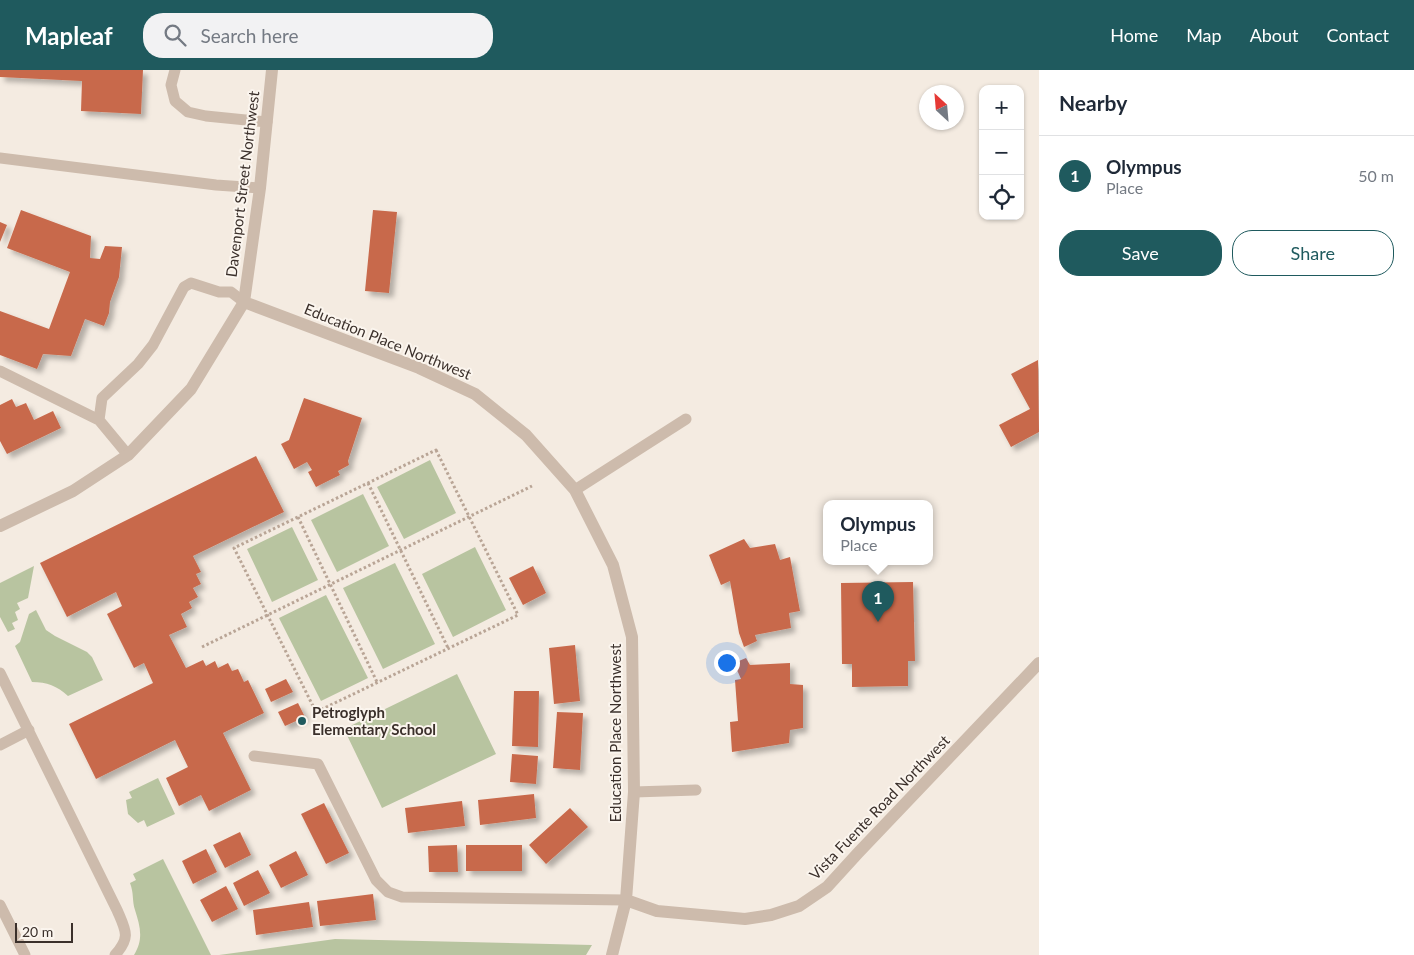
<!DOCTYPE html>
<meta charset="utf-8">
<style>
body{margin:0;font-family:Lato,sans-serif;background:#f2f2f3;color:#1f2937}
.controls{position:absolute;right:15px;top:15px;display:grid;overflow:hidden;border-radius:10px;box-shadow:0 1px 4px #0004}
.controls button{width:45px;height:45px;display:grid;place-items:center;padding:0;border:0;border-bottom:1px solid #e0e1e3;background:#fff;color:#1f2937;font:25px sans-serif}
.compass{position:absolute;left:919px;top:15px;width:45px;height:45px;border-radius:50%;background:#fff;box-shadow:0 1px 4px #0004;rotate:334deg}
.scale{position:absolute;left:15px;bottom:12px;width:58px;box-sizing:border-box;padding-left:5px;border:2px solid #3b302b;border-top:0;font-size:14px;line-height:18px;white-space:nowrap;color:#3b302b;-webkit-text-stroke:4px #fbf5ee;paint-order:stroke}
.you{position:absolute;left:726px;top:592px;width:18px;height:18px;margin:-12px;border:4px solid #fff;border-radius:50%;background:#1a73e8;box-shadow:0 0 0 8px #1a73e833}
.badge{display:grid;place-items:center;width:32px;height:32px;border-radius:50%;background:#1f5a5e;color:#fff;font-size:16px;font-weight:700}
.pin{position:absolute;translate:-50% -41px;filter:drop-shadow(0 1px 2px #0008)}
.pin::after{content:'';position:absolute;top:26px;width:18px;height:15px;background:inherit;clip-path:polygon(0 0,100% 0,50% 100%)}
.popup{position:absolute;left:823px;top:430px;width:110px;height:65px;box-sizing:border-box;display:grid;place-content:center;border-radius:10px;background:#fff;filter:drop-shadow(0 1px 4px #0005);font-size:16px;white-space:nowrap;color:#747a83}
.popup b{font-size:19px;color:#1f2937}
.popup::after{content:'';position:absolute;left:50%;top:100%;margin-left:-10px;border:10px solid transparent;border-top-color:#fff}
.list{margin:0;padding:0;list-style:none}
h2{display:flex;justify-content:space-between;align-items:center;height:65px;margin:0;padding:0 20px;font-size:21px}
h2 small{font-size:16px;font-weight:400;color:#747a83}
.list li{display:grid;grid-template-columns:32px 1fr auto;gap:15px;align-items:center;box-sizing:border-box;height:80px;padding:0 20px;border-top:1px solid #e0e1e3}
.list b{display:block;font-size:19px;white-space:nowrap}
.list p{margin:0;font-size:16px;white-space:nowrap;color:#747a83}
.list em{font-size:16px;font-style:normal;color:#747a83}
.actions{display:flex;gap:10px;padding:15px 20px}
.actions a{flex:1;padding:11px 0;border:1px solid #1f5a5e;border-radius:20px;text-align:center;font-size:18px;color:#1f5a5e}
.actions .main{background:#1f5a5e;color:#fff}
.icon{flex:none;width:28px;height:28px;fill:none;stroke:currentColor;stroke-width:2;stroke-linecap:round;stroke-linejoin:round}
.map{position:relative;flex:none;width:1039px;height:885px;overflow:hidden}
header{display:flex;align-items:center;gap:30px;box-sizing:border-box;height:70px;padding:0 25px;background:#1f5a5e;color:#fff}
header strong{font-size:24px}
nav{display:flex;gap:28px;margin-inline-start:auto;font-size:18px}
.search{width:350px;height:45px;background:#f2f2f3;display:flex;align-items:center;gap:12px;box-sizing:border-box;padding:0 18px;border-radius:20px;color:#747a83;font-size:19px}
main{display:flex}
aside{flex:1;background:#fff}
.map>svg:first-child{display:block}
</style>
<header>
<strong>Mapleaf</strong>
<div class="search"><svg class="icon" aria-label="search" viewBox="0 0 24 24"><circle cx="10" cy="10" r="6"/><path d="M15 15l6 6"/></svg>Search here</div>
<nav><a>Home</a><a>Map</a><a>About</a><a>Contact</a></nav>
</header>
<main>
<div class="map">
<svg width="1039" height="885" viewBox="0 0 1039 885">
<defs>
<filter id="shadow"><feDropShadow dx="4.5" dy="4.5" stdDeviation="2.5" flood-color="#0004"/></filter>
</defs>
<rect width="100%" height="100%" fill="#f4ebe1"/>
<path fill="#b8c4a0" d="M430,390l26,53 -52,26 -27,-52z
M363,424l26,52 -52,26 -26,-52z
M292,457l26,53 -46,22 -25,-53z
M475,477l31,63 -53,27 -31,-63z
M395,493l40,81 -52,25 -40,-81z
M34,496l-6,32 -11,5 3,6 -5,3 3,8 -6,3 3,6 -7,3 -8,-15v-34z
M326,525l42,83 -47,23 -42,-83z
M36,540l10,20 9,6 32,16 5,5 11,23 -35,16c-11,-10 -21,-14 -36,-14l-17,-36 5,-4 9,-28z
M457,604l39,80 -114,54 -38,-79z
M158,708l17,36 -28,13 -3,-7 -6,3 -10,-9 -2,-14 6,-2 -3,-6z
M163,789l48,96h-77c10,-16 6,-29 1,-45 -3,-9 -1,-17 -5,-27l6,-3 -3,-6z
M335,869l257,6 -6,10h-367z"/>
<path fill="#c8694b" filter="url(#shadow)" d="M0,0h143l-2,44 -60,-3 1,-30 -82,-4z
M21,140l70,26 -1,22 10,1 5,-13 17,1 -3,30 -9,25 -1,11 -5,13 -19,-7 -14,37 -28,-2 -6,15 -37,-14v-44l49,18 21,-57 -63,-24z
M373,140l24,2 -8,81 -24,-2z
M0,152l7,3 -7,17z
M1038,290l1,72 -28,15 -12,-22 31,-16 -19,-35z
M304,328l58,20 -14,43 1,4 -11,6 2,4 -24,12 -8,-15 4,-2 -5,-8 -13,7 -13,-25 8,-4z
M12,329l4,8 10,-4 8,17 19,-9 8,17 -54,26 -7,-13v-36z
M256,386l28,56 -91,44 8,16 -5,2 5,10 -8,4 5,9 -9,5 3,6 -11,6 6,13 -18,8 17,33 17,-8 3,6 9,-5 3,7 10,-5 4,8 6,-2 6,13 4,-2 16,33 -41,20 28,57 -42,21 -8,-16 -22,11 -13,-28 22,-11 -13,-27 -79,39 -27,-55 84,-41 -9,-20 -10,5 -27,-54 15,-8 -6,-14 -49,25 -27,-54z
M744,469l6,9 25,-4 5,16 10,-3 10,54 -11,2 2,15 -36,7 2,6 -13,6 -5,-14 -9,-52 -9,4 -12,-30z
M533,496l13,27 -23,12 -14,-27z
M913,512l2,79h-7v25l-56,1v-23h-10l-1,-81z
M575,575l5,56 -26,3 -5,-56z
M746,588l4,7 40,-2v21l13,1v43l-13,2 -1,13 -57,9 -2,-30 8,-1 -3,-41 6,-1 -7,-16z
M286,609l7,13 -22,10 -6,-13z
M514,621h25l-1,56 -26,-1z
M298,633l7,14 -20,9 -7,-14z
M557,642l26,1 -3,57 -27,-2z
M512,684l26,2 -2,28 -26,-2z
M534,724l2,24 -56,7 -2,-25z
M462,731l3,25 -57,7 -3,-25z
M324,733l25,50 -23,11 -25,-50z
M570,738l18,19 -42,37 -17,-19z
M240,762l11,23 -26,13 -12,-23z
M457,775l1,27h-29l-1,-26z
M466,775h56v26h-56z
M206,779l11,23 -24,12 -11,-23z
M296,781l12,24 -27,13 -12,-23z
M258,800l12,23 -26,13 -11,-23z
M226,816l12,23 -26,13 -12,-22z
M373,824l3,26 -56,6 -3,-25z
M309,832l4,25 -57,8 -3,-25z"/>
<g fill="none" stroke-linecap="round" stroke-linejoin="round">
<path stroke="#b9a596" stroke-width="3" stroke-dasharray="2.5 2.5" stroke-linecap="butt" d="M436,380l82,165 -202,97 -82,-164z
M368,413l80,165
M298,447l79,165
M202,577l330,-161"/>
<path stroke="#cdbbac" stroke-width="11" d="M175,0l-4,15 4,16 13,11 18,4 61,6
M0,88l216,27 44,3
M0,301l99,49
M128,385l-29,-35 3,-22 36,-34 15,-19 31,-58 7,-4 28,9h12l13,10
M575,420l111,-71
M0,603l117,237c9,21 14,27 -2,45
M0,675l29,-15
M254,686l64,8 58,116 12,12 14,5 224,3
M634,722l62,-2
M0,835l25,50"/>
<path stroke="#cdbbac" stroke-width="12" d="M244,232l175,66 56,26 51,41 49,55 38,75 19,72 2,155 -8,108 -14,55
M0,456l73,-35 55,-36 63,-66 53,-87 16,-114 12,-118
M626,830l31,11 88,8 26,-4 28,-9 28,-19 31,-34 181,-190"/>
</g>
<circle fill="#1f5a5e" stroke="#fbf5ee" stroke-width="2" cx="302" cy="651" r="5"/>
<g text-anchor="middle" dominant-baseline="central" stroke-width="4" stroke-linejoin="round" paint-order="stroke">
<g font-size="15" fill="#3b302b" stroke="#fbf5ee">
<text transform="translate(242 114) rotate(-83)">Davenport Street Northwest</text>
<text transform="translate(388 271) rotate(22)">Education Place Northwest</text>
<text transform="translate(615 663) rotate(-90)">Education Place Northwest</text>
<text transform="translate(879 737) rotate(-46)">Vista Fuente Road Northwest</text>
</g>
<g font-size="15" font-weight="bold" fill="#3b302b" stroke="#fbf5ee" text-anchor="start">
<text x="312" y="642">Petroglyph<tspan x="312" dy="17">Elementary School</tspan></text>
</g>
</g>
</svg>
<div class="controls">
<button>+</button>
<button>−</button>
<button><svg class="icon" aria-label="locate" viewBox="0 0 24 24"><circle cx="12" cy="12" r="6"/><path d="M12 2v4M12 18v4M2 12h4M18 12h4"/></svg></button>
</div>
<svg class="compass" viewBox="-18 -18 36 36"><path d="M0-13l5 13h-10z" fill="#e53935"/><path d="M0 13l5-13h-10z" fill="#747a83"/></svg>
<div class="scale">20 m</div>
<div class="you"></div>
<div class="pin badge" style="left:878px;top:552px">1</div>
<div class="popup"><b>Olympus</b>Place</div>
</div>
<aside>
<h2>Nearby<small></small></h2>
<ul class="list">
<li><span class="badge">1</span><div><b>Olympus</b><p>Place</p></div><em>50 m</em></li>
</ul>
<div class="actions"><a class="main">Save</a><a>Share</a></div>
</aside>
</main>
